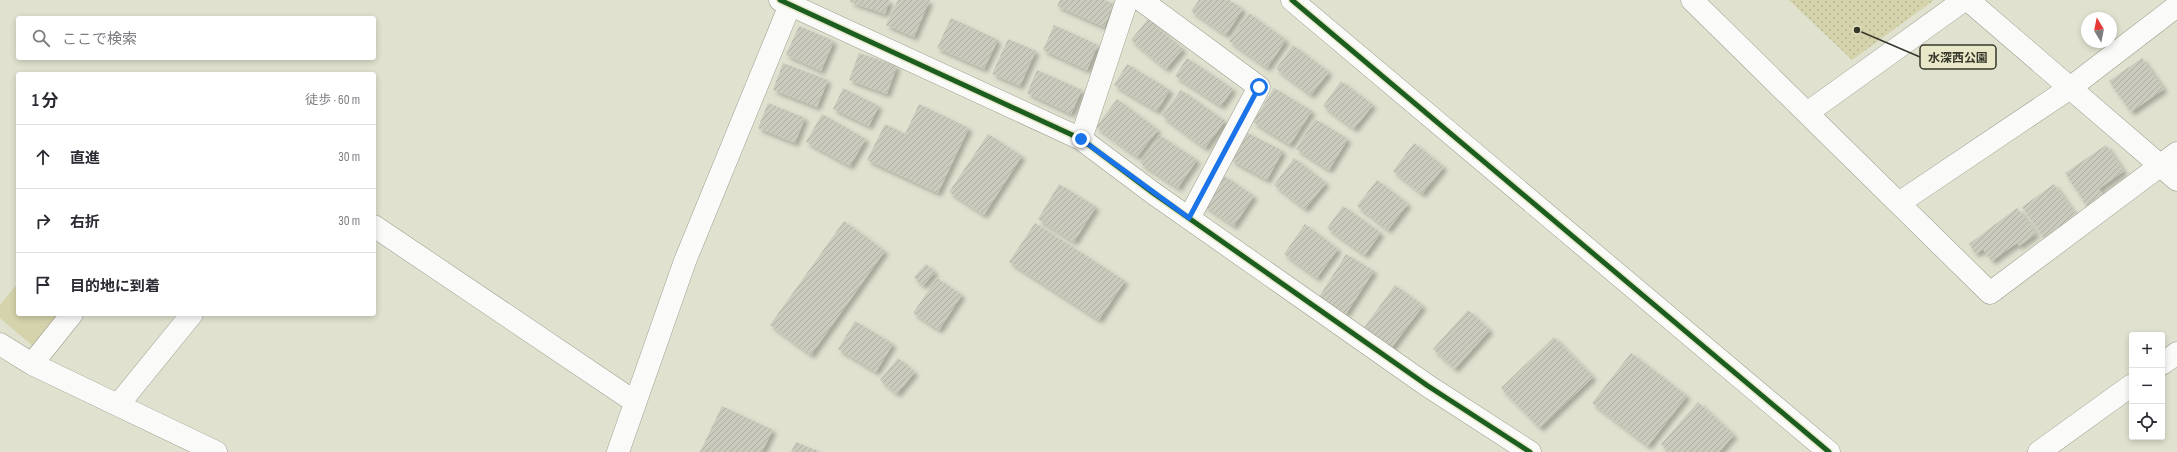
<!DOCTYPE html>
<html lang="ja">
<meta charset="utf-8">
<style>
body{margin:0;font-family:"Sofia Sans Condensed","Noto Sans JP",sans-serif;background:#f7f7f7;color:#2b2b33}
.controls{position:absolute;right:12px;bottom:12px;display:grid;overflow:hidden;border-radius:4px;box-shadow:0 2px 6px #0003}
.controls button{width:36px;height:36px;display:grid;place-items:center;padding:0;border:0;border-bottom:1px solid #e1e1e2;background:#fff;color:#2b2b33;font:20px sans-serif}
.compass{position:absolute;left:2081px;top:12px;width:36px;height:36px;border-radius:50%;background:#fff;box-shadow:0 2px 6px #0003;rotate:350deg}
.stop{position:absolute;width:12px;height:12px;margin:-9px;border:3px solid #1a73e8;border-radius:50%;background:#fff}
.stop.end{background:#1a73e8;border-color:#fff;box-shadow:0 1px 4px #0008}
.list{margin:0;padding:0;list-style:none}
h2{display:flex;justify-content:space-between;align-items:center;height:52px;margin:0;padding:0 16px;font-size:17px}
h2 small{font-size:13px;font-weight:400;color:#7c7c81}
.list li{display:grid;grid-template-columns:26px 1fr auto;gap:12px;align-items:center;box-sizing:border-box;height:64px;padding:0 16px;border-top:1px solid #e1e1e2}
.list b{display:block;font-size:15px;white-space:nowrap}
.list em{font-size:13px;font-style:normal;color:#7c7c81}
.icon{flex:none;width:22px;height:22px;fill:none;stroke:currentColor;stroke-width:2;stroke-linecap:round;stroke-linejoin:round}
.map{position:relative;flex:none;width:2177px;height:452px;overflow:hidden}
.search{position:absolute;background:#fff;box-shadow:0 2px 6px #0003;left:16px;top:16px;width:360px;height:44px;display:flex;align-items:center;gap:10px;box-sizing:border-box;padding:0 14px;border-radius:4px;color:#7c7c81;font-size:15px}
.panel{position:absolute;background:#fff;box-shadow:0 2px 6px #0003;left:16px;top:72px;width:360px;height:244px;border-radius:4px}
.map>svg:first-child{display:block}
</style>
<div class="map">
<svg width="2177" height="452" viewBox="0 0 2177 452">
<defs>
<pattern id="grass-dots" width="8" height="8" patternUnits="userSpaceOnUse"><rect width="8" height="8" fill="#d4d3ab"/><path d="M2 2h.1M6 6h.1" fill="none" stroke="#b7b693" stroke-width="1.8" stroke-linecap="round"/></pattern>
<pattern id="building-hatch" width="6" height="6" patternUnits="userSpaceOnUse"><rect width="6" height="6" fill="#cacabd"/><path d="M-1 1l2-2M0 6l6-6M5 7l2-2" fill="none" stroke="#aeaea3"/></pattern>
<filter id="shadow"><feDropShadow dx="3.5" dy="3.5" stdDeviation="2" flood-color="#0004"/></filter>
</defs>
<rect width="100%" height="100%" fill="#e1e1d0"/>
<path fill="url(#grass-dots)" d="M1789,0h145l-82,60z"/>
<path fill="#d4d3ab" d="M18,283v31h41l-25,33 -34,-29v-13z"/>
<path fill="url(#building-hatch)" filter="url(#shadow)" d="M851,0h39l-5,14 -35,-12z
M898,0h32l-16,37 -28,-12z
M1060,0h45l9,4 -10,23 -47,-21z
M1199,0h30l14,9 -17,26 -35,-24z
M1249,13l37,27 -19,28 -38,-27z
M951,18l47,22 -14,29 -47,-21z
M1148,19l35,30 -17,20 -35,-29z
M1054,25l44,20 -11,25 -44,-20z
M799,26l35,15 -13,30 -35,-16z
M1008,39l28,12 -16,35 -28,-12z
M1293,45l36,27 -18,23 -35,-26z
M859,53l38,13 -10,28 -38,-14z
M1187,58l46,31 -12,17 -46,-30z
M2142,58l22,31 -33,23 -22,-31z
M783,63l45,17 -11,27 -44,-17z
M1127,64l43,26 -13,21 -43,-26z
M1037,70l45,20 -11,24 -44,-21z
M1341,81l32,24 -19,24 -31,-23z
M843,88l36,18 -10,20 -36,-17z
M1274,88l38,23 -22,34 -37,-23z
M1181,90l44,31 -20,27 -43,-32z
M1117,99l41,31 -21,27 -41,-30z
M768,103l37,15 -10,25 -37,-15z
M919,104l50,24 -31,65 -71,-33 18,-36 20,10z
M822,114l44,25 -16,27 -44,-24z
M1315,119l33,20 -19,31 -33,-21z
M1246,132l37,19 -16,29 -36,-20z
M988,134l34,22 -38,59 -35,-23z
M1159,135l38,25 -19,28 -38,-25z
M1414,143l30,24 -22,27 -29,-23z
M2106,145l18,26 -25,18 4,5 -16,12 -22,-33z
M1294,158l32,25 -21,26 -31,-24z
M1223,175l31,21 -20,30 -31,-21z
M1377,180l31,24 -20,26 -31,-24z
M1059,184l37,23 -22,35 -36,-23z
M2054,184l22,31 -32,23 -22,-31z
M1343,206l38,27 -16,22 -38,-27z
M2017,208l19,26 -17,12 -2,-3 -25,18 -9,-12 -7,5 -7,-10z
M844,221l41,30 -74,104 -41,-30z
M1035,223l90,58 -26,39 -90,-58z
M1305,224l33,25 -21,29 -33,-24z
M1346,254l28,17 -28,43 -27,-17z
M926,264l9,8 -12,14 -9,-9z
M937,278l25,17 -23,35 -26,-17z
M1395,285l28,21 -33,44 -27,-21z
M1468,310l22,20 -35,39 -22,-20z
M855,321l38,23 -17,28 -38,-23z
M1554,337l39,40 -53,51 -39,-40z
M1631,353l56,43 -39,50 -56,-43z
M898,358l17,14 -18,22 -17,-14z
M1698,402l36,33 -15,17h-50l-8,-8z
M722,406l51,24 -11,22h-62z
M796,442l24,10h-29z"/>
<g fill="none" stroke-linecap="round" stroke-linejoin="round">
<defs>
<path id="minor" d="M780,0l301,139 72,54 275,193 102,66
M1141,0l118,87 -70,131
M1292,0l537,452
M1692,0l298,293 187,-140
M1968,0l209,180
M1807,113l157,-113
M1081,139l46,-139
M1899,203l171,-115 107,-82
M374,226l261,176
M0,344l32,20 184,88
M32,364l40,-50
M2162,364l15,-11
M118,405l74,-91
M618,452l67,-191 107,-261
M2039,452l93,-67"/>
</defs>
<use href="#minor" stroke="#9c9c8f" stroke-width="23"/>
<use href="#minor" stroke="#fafaf8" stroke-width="22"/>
<defs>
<path id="cycleway" d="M780,0l301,139 72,54 275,193 102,66
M1292,0l537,452"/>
</defs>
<use href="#cycleway" stroke="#e8e8c9" stroke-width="8"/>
<use href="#cycleway" stroke="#1b5e20" stroke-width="5"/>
</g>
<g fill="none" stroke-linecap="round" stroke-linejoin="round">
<path stroke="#1a73e8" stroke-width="5" d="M1081,139l108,79 70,-131"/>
</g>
<path fill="none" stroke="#36362a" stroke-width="1.5" d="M1857 30L1920 57"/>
<circle fill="#36362a" stroke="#e8e8c9" stroke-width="1.5" cx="1857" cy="30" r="4"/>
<rect fill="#e8e8c9" stroke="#36362a" stroke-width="1.5" x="1920" y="45" width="76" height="24" rx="4"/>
<g font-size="12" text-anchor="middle" font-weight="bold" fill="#36362a">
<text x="1958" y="62">水深西公園</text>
</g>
</svg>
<div class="controls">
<button>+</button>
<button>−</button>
<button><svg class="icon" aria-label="locate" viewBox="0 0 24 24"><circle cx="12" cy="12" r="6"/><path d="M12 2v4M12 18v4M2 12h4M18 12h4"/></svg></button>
</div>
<svg class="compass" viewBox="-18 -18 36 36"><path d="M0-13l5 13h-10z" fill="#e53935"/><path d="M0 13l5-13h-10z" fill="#7c7c81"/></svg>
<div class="stop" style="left:1259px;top:87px"></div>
<div class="stop end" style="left:1081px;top:139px"></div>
<div class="search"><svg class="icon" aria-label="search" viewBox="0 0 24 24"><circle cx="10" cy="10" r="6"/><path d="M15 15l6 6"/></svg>ここで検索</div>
<section class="panel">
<h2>1 分<small>徒歩 · 60 m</small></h2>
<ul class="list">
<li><svg class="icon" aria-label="ahead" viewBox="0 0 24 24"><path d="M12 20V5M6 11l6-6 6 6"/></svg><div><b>直進</b></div><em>30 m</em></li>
<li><svg class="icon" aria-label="right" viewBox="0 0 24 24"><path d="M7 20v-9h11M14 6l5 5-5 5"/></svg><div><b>右折</b></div><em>30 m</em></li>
<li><svg class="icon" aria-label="arrive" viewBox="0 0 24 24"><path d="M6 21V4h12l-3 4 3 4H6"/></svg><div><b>目的地に到着</b></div></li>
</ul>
</section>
</div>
